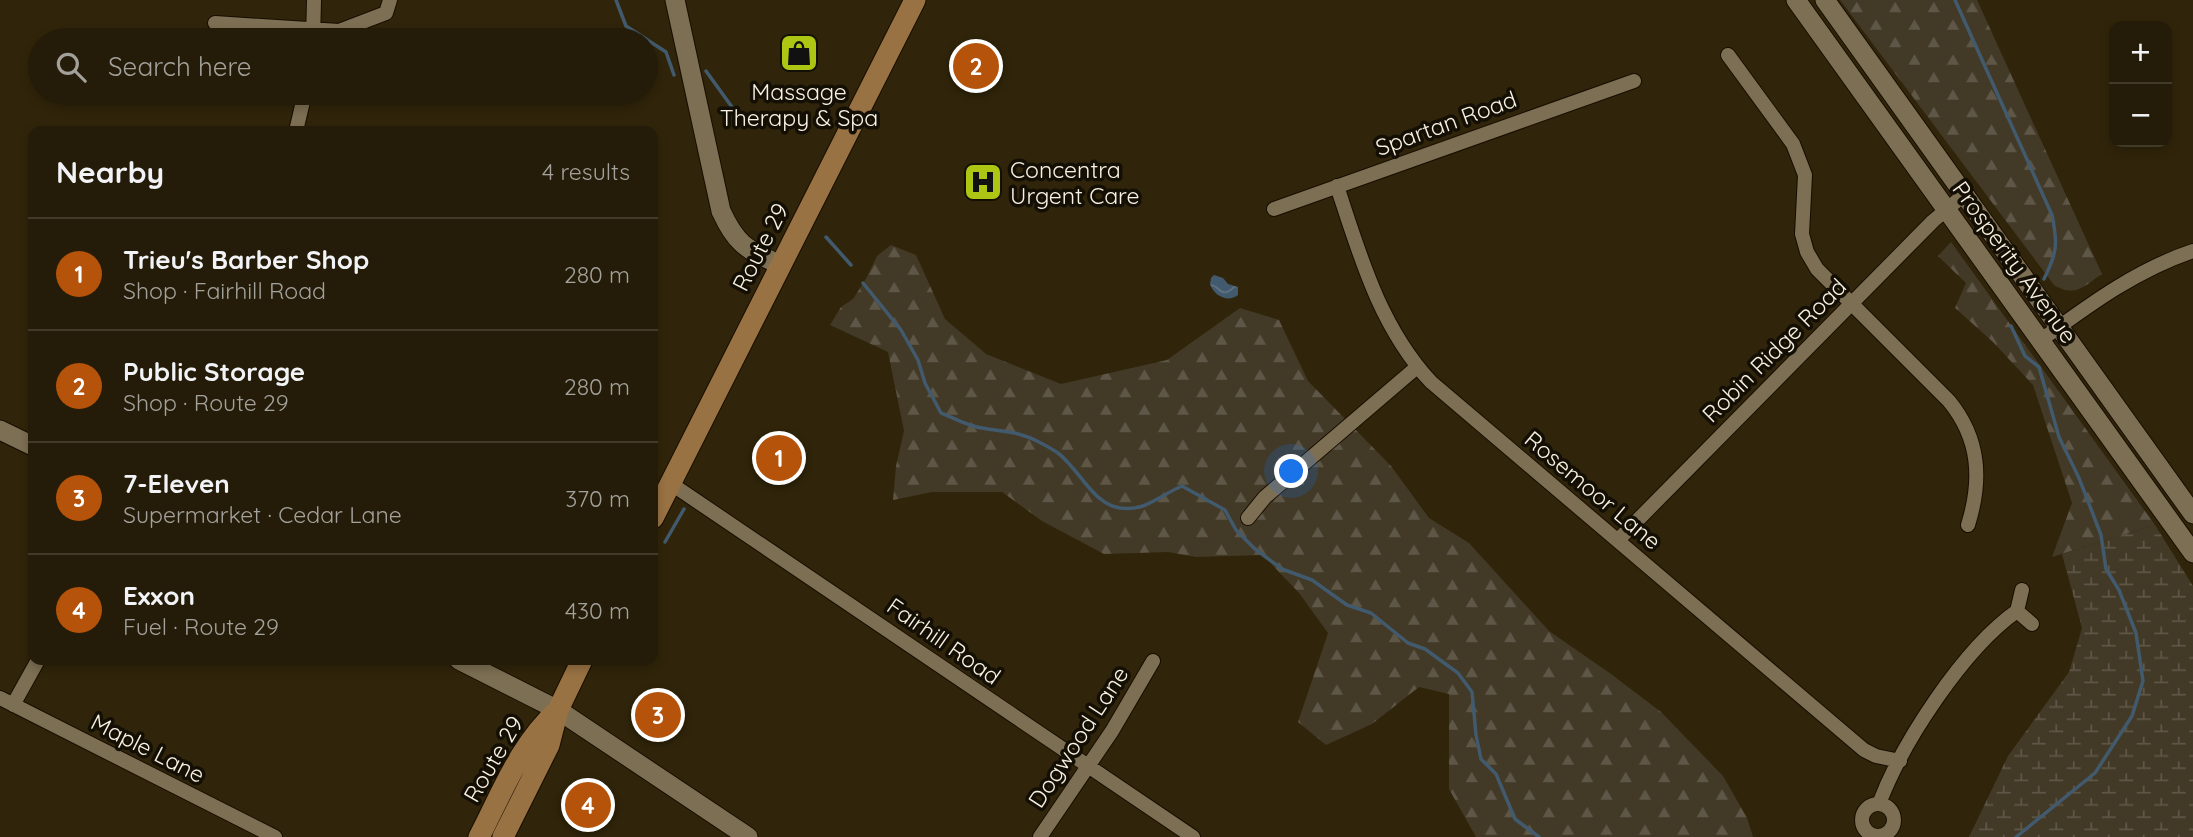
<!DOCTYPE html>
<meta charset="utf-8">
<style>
body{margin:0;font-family:Quicksand,sans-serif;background:#302916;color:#f1f3f6}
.controls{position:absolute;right:21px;top:21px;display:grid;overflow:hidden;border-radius:14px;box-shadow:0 4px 10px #0003}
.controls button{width:63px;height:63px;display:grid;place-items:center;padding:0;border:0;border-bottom:2px solid #413a29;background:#241c08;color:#f1f3f6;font:35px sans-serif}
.you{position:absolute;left:1292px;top:472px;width:24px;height:24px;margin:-18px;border:5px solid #fff;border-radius:50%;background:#1a73e8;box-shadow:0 0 0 10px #1a73e833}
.badge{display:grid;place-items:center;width:46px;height:46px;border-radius:50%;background:#b45309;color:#fff;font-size:23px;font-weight:700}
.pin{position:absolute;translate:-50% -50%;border:4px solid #fff;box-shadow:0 2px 7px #0006}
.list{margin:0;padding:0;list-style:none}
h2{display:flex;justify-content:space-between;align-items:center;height:91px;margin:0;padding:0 28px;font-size:30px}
h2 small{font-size:23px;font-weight:400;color:#a3a19c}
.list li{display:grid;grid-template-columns:46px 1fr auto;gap:21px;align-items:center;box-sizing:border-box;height:112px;padding:0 28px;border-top:2px solid #413a29}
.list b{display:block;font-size:26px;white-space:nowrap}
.list p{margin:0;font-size:23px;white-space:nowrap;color:#a3a19c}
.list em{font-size:23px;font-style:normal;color:#a3a19c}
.icon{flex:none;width:38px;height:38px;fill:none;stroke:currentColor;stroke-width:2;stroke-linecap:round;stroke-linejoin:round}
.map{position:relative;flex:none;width:2193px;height:837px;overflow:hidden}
.search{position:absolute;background:#241c08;box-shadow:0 4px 10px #0003;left:28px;top:28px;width:630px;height:77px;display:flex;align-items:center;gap:18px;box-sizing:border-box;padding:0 24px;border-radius:38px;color:#a3a19c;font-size:26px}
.panel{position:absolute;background:#241c08;box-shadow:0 4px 10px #0003;left:28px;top:126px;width:630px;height:539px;border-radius:14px}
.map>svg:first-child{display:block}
</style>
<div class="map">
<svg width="2193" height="837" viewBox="0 0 2193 837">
<defs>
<pattern id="forest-firs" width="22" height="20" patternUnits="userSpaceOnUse" patternTransform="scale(1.75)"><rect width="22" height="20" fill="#423927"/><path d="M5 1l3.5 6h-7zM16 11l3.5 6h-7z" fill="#5e5646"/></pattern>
<pattern id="wetland-marsh" width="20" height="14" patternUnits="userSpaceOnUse" patternTransform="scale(1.75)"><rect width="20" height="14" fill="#423927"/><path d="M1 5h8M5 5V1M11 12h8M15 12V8" fill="none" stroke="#5e5646"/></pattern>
<pattern id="water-waves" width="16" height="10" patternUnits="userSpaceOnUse" patternTransform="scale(1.75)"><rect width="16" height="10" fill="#425a6d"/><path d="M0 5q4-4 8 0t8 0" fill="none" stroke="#5e7282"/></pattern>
</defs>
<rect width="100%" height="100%" fill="#30250a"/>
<path fill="url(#forest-firs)" d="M1840,0h137l125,274c-18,12 -27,24 -48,11z
M1951,242l204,283 -103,32 20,-54 -39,-118 -40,-43 -38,-34 11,-25 -28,-27z
M891,245l25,10 29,64 41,35 75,30 106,-24 73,-52 39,12 29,61 83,85 38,52 40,25 80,88 62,43 50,38 62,64 24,42 6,19h-277l-27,-48v-95l-30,-7 -47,37 -46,21 -28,-23 30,-89 -29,-40 -36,-38 -67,2 -28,-5 -64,2 -62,-33 -40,-29h-70l-39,8 3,-34 8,-35 -16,-79 -58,-27 11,-18 12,-8 14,-22 10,-21z"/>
<path fill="url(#wetland-marsh)" d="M2155,525l38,61v251h-224l39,-81 61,-84 13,-44 -20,-74z"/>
<path fill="url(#water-waves)" d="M1214,275l9,3 5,6 10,3v8c-10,8 -24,1 -28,-11l1,-6z"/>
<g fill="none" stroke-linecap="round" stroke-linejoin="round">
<path stroke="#425a6d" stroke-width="3.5" d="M616,0l10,26 40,26 8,23
M1955,0l97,215c6,29 5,38 -8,64
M706,71l31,43
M826,237l25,28
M863,283l38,47 17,30 7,23 16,30c13,5 27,13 41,15 21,4 37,3 57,14 6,3 13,7 19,11 28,22 39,67 85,53 11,-4 27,-15 39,-20l43,24 11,20 19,19 27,20 30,11 35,25 24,8 37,30 17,6 33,24 14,19 4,43 5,24 15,15 19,45 24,18
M2011,326l14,30 14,11 20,70 20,41 22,57 5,34 13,21 17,43 7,48 -11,35 -37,57 -79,64
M665,542l19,-33"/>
<defs>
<path id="street" d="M215,23l124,8 47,-18 4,-13
M313,40l1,-40
M1728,55l65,89 12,31 -3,59 5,18 10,17 132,132c31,38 33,79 19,124
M296,131l9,-38
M1337,186c23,70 43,141 94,196l433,368 12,6 24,5
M1274,209l360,-128
M2041,340c48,-35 95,-70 152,-89
M670,483l523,354
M1248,518l17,-21 152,-130
M1618,540l315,-319 32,-27
M2017,611l15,13
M0,698l275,139
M13,705l25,-45
M1879,804c23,-61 84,-155 138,-193l5,-21
M1862 820a16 16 0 1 1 32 0a16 16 0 1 1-32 0Z
M1040,837l72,-106 41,-70"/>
<path id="secondary" d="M675,0l46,211c16,35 26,38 59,54
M1796,0l397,553
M1825,0l368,514
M0,430l33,16
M459,660l99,50 190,127"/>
<path id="primary" d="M653,518l262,-518
M479,837c23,-44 41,-93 79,-127
M503,837l46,-92 9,-35 24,-50"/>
</defs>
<use href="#street" stroke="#180d00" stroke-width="16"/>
<use href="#secondary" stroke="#180d00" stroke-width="21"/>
<use href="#primary" stroke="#180d00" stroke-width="23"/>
<use href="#street" stroke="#7d6f53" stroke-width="14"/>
<use href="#secondary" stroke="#7d6f53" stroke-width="19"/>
<use href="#primary" stroke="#997243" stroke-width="21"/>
</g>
<defs>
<symbol id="shop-square" viewBox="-11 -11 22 22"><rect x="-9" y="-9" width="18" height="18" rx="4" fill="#acc613" stroke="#140f05"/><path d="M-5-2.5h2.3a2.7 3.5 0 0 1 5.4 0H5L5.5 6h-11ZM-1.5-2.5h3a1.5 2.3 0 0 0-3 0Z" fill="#111"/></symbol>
<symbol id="hospital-square" viewBox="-11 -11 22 22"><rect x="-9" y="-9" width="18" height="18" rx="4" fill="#acc613" stroke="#140f05"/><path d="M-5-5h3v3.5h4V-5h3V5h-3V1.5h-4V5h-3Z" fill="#111"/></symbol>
</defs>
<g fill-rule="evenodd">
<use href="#shop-square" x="777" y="31" width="44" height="44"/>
<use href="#hospital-square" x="961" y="160" width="44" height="44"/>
</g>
<g text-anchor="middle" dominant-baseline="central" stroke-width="7" stroke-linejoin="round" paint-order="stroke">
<g font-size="23" fill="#f9f1e2" stroke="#140f05">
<text x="799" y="91">Massage<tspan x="799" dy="26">Therapy &amp; Spa</tspan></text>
<text x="1010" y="169" text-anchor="start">Concentra<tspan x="1010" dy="26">Urgent Care</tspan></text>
</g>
<g font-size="23" fill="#f9f1e2" stroke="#140f05">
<text transform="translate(1446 123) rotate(-20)">Spartan Road</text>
<text transform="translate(760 247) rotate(-63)">Route 29</text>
<text transform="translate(2015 262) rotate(54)">Prosperity Avenue</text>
<text transform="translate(1774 350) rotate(-45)">Robin Ridge Road</text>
<text transform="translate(1593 490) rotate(40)">Rosemoor Lane</text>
<text transform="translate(944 641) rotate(35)">Fairhill Road</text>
<text transform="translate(1078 737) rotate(-57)">Dogwood Lane</text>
<text transform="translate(148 748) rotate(27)">Maple Lane</text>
<text transform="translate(493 759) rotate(-60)">Route 29</text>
</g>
</g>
</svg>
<div class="controls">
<button>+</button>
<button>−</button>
</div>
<div class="you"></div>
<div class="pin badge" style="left:779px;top:458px">1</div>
<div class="pin badge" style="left:976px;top:66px">2</div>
<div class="pin badge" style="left:658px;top:715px">3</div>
<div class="pin badge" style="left:588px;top:805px">4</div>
<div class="search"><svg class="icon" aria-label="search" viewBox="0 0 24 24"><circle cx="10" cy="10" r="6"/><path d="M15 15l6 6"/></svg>Search here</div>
<section class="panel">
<h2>Nearby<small>4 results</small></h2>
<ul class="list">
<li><span class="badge">1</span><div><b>Trieu's Barber Shop</b><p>Shop · Fairhill Road</p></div><em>280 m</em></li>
<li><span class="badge">2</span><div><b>Public Storage</b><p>Shop · Route 29</p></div><em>280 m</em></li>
<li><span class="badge">3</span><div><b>7-Eleven</b><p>Supermarket · Cedar Lane</p></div><em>370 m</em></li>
<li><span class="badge">4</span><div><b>Exxon</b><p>Fuel · Route 29</p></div><em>430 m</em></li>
</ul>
</section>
</div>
